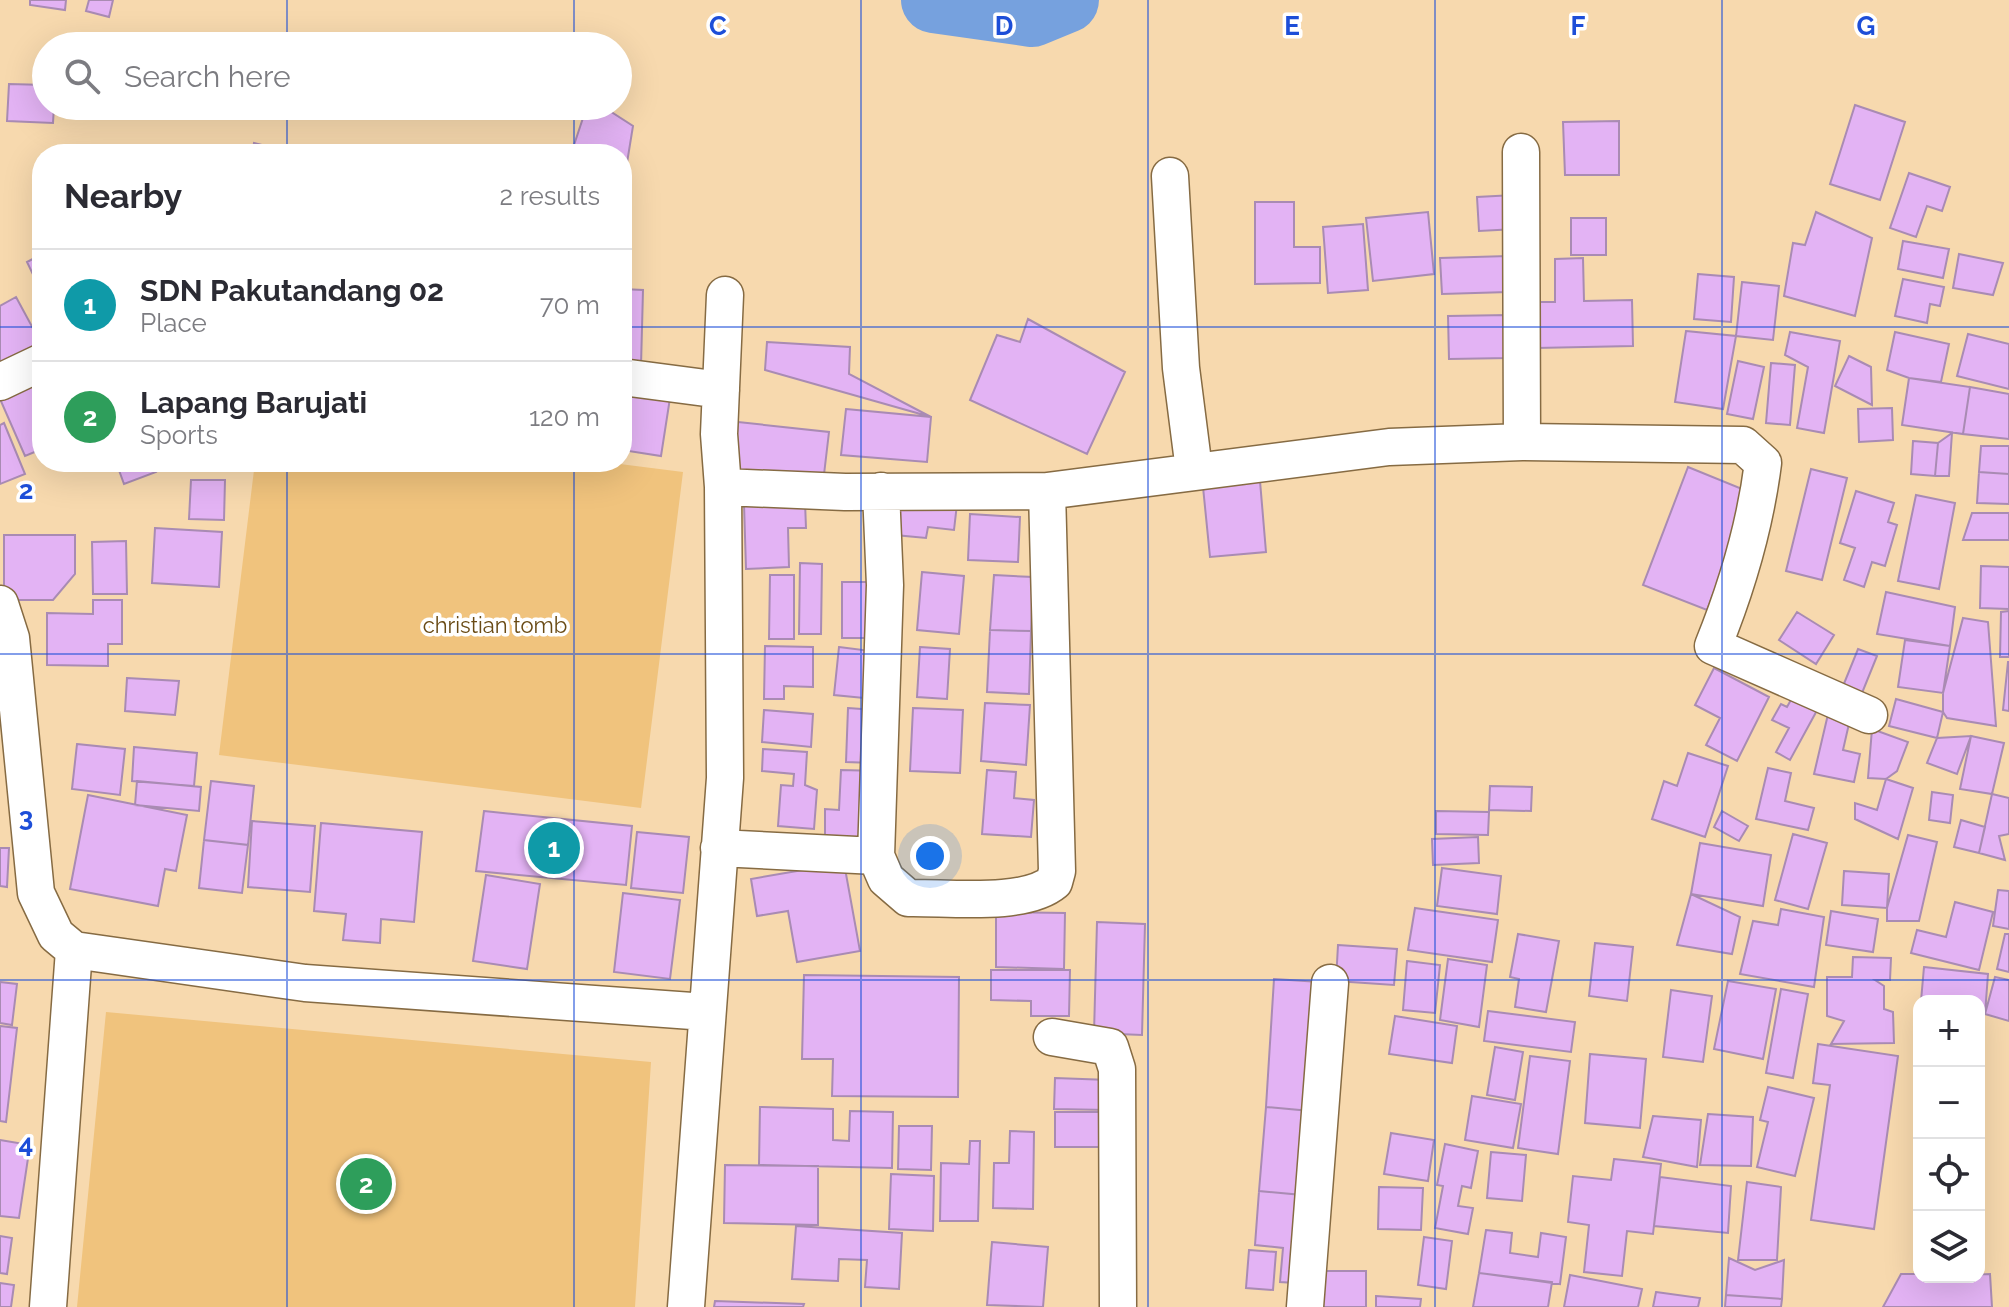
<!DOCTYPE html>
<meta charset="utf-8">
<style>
body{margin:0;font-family:Raleway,sans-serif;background:#f2f2f3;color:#2b2b33}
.controls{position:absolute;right:24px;bottom:24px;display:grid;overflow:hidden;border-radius:16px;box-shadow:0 8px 32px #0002}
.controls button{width:72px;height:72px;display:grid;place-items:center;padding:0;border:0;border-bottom:2px solid #e1e1e2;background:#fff;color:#2b2b33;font:40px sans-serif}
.you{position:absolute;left:930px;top:856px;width:28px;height:28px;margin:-20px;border:6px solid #fff;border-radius:50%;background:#1a73e8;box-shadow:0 0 0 12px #1a73e833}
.badge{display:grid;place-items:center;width:52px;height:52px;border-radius:50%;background:#1553a4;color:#fff;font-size:26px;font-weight:700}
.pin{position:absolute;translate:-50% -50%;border:4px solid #fff;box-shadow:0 2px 8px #0006}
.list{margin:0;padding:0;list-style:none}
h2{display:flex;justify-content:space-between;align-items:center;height:104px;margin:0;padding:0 32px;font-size:34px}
h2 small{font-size:26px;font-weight:400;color:#7c7c81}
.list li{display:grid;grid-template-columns:52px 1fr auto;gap:24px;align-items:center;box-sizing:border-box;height:112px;padding:0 32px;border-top:2px solid #e1e1e2}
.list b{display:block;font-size:30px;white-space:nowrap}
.list p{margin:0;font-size:26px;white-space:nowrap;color:#7c7c81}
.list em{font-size:26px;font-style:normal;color:#7c7c81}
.icon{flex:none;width:44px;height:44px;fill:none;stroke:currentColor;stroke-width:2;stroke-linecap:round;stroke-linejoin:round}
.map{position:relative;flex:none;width:2009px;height:1307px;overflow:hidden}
.search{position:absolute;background:#fff;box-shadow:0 8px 32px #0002;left:32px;top:32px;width:600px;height:88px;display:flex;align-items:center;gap:20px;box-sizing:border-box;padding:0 28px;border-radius:44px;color:#7c7c81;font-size:30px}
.panel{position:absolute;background:#fff;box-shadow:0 8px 32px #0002;left:32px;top:144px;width:600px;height:328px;border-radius:32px}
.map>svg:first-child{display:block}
</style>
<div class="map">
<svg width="2009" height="1307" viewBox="0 0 2009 1307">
<rect width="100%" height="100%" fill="#f7d9ae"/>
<path fill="#f0c37d" d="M255,462h349l79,10 -42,336 -422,-53z
M106,1012l545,50 -16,245h-558z"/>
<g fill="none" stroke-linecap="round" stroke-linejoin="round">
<path stroke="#76a1de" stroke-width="66" d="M934,0l98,14 34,-14"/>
</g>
<path fill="#e3b3f4" stroke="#a98bb3" stroke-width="2" d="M30,0h36l-1,10 -35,-5z
M89,0h24l-4,17 -23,-6z
M9,84l37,1v21h8l-1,17 -46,-2z
M1855,105l50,17 -25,78 -50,-16z
M587,106h15l31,20 -7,43 -4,3v-18h-51z
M1619,121v54h-54l-2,-53z
M254,143l43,11h-45z
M1909,173l41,14 -8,24 -15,-5 -11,31 -26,-9z
M1514,195l2,34 -37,2 -2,-34z
M1255,202h39v45h26v36l-65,1z
M1428,212l6,62 -61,7 -7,-63z
M1816,212l56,26 -17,78 -71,-20 9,-53 12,2z
M1571,218h35v37h-35z
M1363,224l5,66 -40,3 -5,-66z
M1903,241l46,8 -6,29 -45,-9z
M42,254v29l-4,2 -11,-23z
M1959,254l44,9 -10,32 -40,-7z
M1508,256v36l-66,2 -2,-36z
M1583,258l1,43 48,-1 1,46 -97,2 -2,-46h21v-43z
M1698,274l36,3 -3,45 -37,-3z
M1903,279l41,8 -4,19 -10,-2 -3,19 -32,-7z
M1742,282l37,4 -6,54 -37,-4z
M622,289l21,1 -2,76h-19z
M16,297l26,48 -42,23v-62z
M1508,315l1,43 -60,1 -1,-43z
M1028,319l97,53 -38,82 -117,-54 27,-65 23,7z
M1686,331l50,5 -13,73 -48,-7z
M1790,332l50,9 -16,92 -27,-5 11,-61 -23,-12z
M1895,332l54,12 -8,38 -32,-4 -22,-8z
M1968,334l41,10v45l-52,-13z
M767,342l83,5 -1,27 82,43 -166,-47z
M1849,356l22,11 1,38 -37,-19z
M1738,361l26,6 -11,52 -26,-5z
M1771,363l24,2 -5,60 -24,-2z
M42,377v72l-17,7 -25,-57z
M1909,378l61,9 -7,47 -61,-9z
M1970,387l39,7v45l-46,-5z
M622,390l48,8 -9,58 -39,-6z
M1892,408l1,32 -34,2 -1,-33z
M846,409l85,8 -4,45 -86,-7z
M738,422l91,10 -6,51 -90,-9z
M4,423l21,51 -25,10v-59z
M1952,433l-3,43h-14l3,-33z
M1913,441l25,2 -3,33 -24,-2z
M1981,446h28v28l-30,-2z
M116,462h36l4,10 -32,12z
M1688,467l64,26 -45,117 -64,-25z
M1811,469l36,9 -25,102 -36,-9z
M1979,472l30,2v30l-32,-1z
M191,480h34l-1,40 -35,-1z
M1260,481l6,71 -56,5 -7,-70z
M1856,491l38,12 -6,19 9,3 -12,41 -13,-4 -8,25 -20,-7 11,-32 -15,-5z
M1916,495l39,8 -16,86 -41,-8z
M898,499l59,5 -3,26 -26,-3 -2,11 -31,-3z
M805,502l1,26h-18l1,39 -43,2 -2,-65z
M1972,513h37v27h-46z
M970,514l50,3 -2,45 -50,-2z
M155,528l67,4 -3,55 -67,-4z
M4,535h71v39l-22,26h-49z
M126,541l1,53h-34l-1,-52z
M800,563l22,1 -1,70h-22z
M1981,566l28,1v42l-29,-1z
M922,572l42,4 -5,58 -42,-4z
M770,575h24v64h-25z
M994,575l39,2 -2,54 -41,-1z
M842,582h33v56h-33z
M1886,592l69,15 -5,39 -73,-12z
M93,600h29v44h-14v22l-61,-1v-52l46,1z
M2009,611v46h-9l1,-45z
M1797,612l37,23 -18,29 -37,-24z
M1963,618l25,4 8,104 -49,-8 -4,-6v-19z
M990,630l41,1 -2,63 -42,-2z
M1905,640l45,6 -7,47 -45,-6z
M765,646l48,1v40l-29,-1v13h-20z
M839,647l40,5 -5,47 -40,-4z
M920,647l30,2 -3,50 -30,-2z
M1858,649l19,7 -17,42 -19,-7z
M2008,662h1v49l-6,-1z
M1714,668l55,29 -32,64 -31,-16 14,-27 -25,-13z
M127,678l52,3 -4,34 -50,-4z
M1797,689l24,14 -31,57 -14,-8 13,-24 -17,-8 9,-16 6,3z
M1896,699l47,13 -6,26 -48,-12z
M985,703l45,2 -4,60 -45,-4z
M848,708l27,2 -2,53 -27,-1z
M913,708l50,2 -3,63 -50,-2z
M764,710l49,4 -2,33 -49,-5z
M1829,710l22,5 -8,35 17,4 -6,28 -40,-8z
M1872,729l36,13 -11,29 -11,8 -18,-1z
M1971,736l33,7 -12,51 -32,-5z
M1971,736l-14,38 -30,-11 10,-25z
M77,744l48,5 -5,46 -48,-6z
M134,747l63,6 -3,33 -62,-5z
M763,749l44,3 -2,33 12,5 -3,39 -36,-3 3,-41 12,1 1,-12 -32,-3z
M1688,753l40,13 -23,71 -53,-18 12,-38 13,5z
M1768,768l23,5 -6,28 29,7 -6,22 -52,-11z
M841,770l39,1 -15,68 -40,-2v-28l14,1z
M987,770l29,2 -2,26 20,2 -3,37 -49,-3z
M1886,779l27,9 -15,51 -43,-20v-16l22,7z
M137,781l64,6 -2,24 -64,-6z
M211,781l43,5 -6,59 -44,-5z
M1490,786l42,1 -1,24 -42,-1z
M1932,792l21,3 -3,28 -21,-3z
M1992,794l17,4v36l-10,2 6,24 -26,-7z
M88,795l99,20 -11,56 -11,-2 -7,37 -88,-17z
M484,811l148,15 -6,59 -150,-14z
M1436,811l53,1 -1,23 -52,-1z
M1722,811l26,15 -9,15 -25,-14z
M1961,820l24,7 -6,26 -25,-6z
M252,821l63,5 -5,66 -62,-5z
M321,823l101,9 -8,90 -33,-3 -1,24 -37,-3 3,-26 -32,-3z
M637,832l52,5 -6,56 -52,-5z
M1793,834l34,9 -19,66 -33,-9z
M1908,835l29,7 -18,79h-32v-13z
M1478,837l1,26 -46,2 -1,-26z
M204,840l44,5 -6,48 -43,-5z
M1700,843l71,12 -8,51 -72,-12z
M0,848h9l-2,39 -7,-1z
M844,863l16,88 -63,11 -9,-51 -31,5 -6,-37z
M1442,868l59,8 -4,38 -60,-8z
M1844,871l45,3 -2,34 -45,-3z
M486,875l54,9 -13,85 -54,-8z
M1998,890l11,1v38l-16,-3z
M623,893l57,7 -10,79 -56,-7z
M1691,894l49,23 -8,37 -55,-9z
M1955,902l38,10 -14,58 -68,-17 6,-23 29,7z
M1415,908l83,12 -6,42 -84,-12z
M1781,909l43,8 -10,70 -74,-13 13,-53 25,4z
M1831,911l47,8 -5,33 -47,-7z
M996,912l69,1 -1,56 -68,-2z
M1097,922l48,2 -3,111 -48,-2z
M1518,934l41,7 -13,71 -31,-5 4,-28 -9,-2z
M2005,934h4v38l-12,-3z
M1595,943l38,4 -6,54 -38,-5z
M1338,945l59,4 -3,36 -58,-4z
M1853,957l38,1 -1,22h-15l9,6v23l9,3 1,31 -63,1 13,-23 -17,-5v-39h25z
M1448,959l39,6 -8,62 -39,-7z
M1407,961l33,4 -5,48 -32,-3z
M1924,967l64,7 -3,40h-6v-13h-58z
M991,970h79l-1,46h-38v-15l-40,-1z
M804,975l155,2 -1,120 -126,-1 1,-37h-31z
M1995,977l14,3v41l-24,-7z
M1274,979l46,3 -10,129 -44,-4z
M1728,981l48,8 -13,70 -49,-10z
M0,982l17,2 -5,41 -12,-2z
M1781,989l27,5 -15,84 -27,-5z
M1671,990l41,6 -9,66 -40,-5z
M1488,1011l87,11 -4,30 -87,-11z
M1395,1016l62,10 -5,37 -63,-9z
M0,1026l17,2 -11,94 -6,-1z
M1818,1044l80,12 -24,173 -63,-9 19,-135 -17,-2z
M1495,1047l28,5 -8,48 -28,-5z
M1590,1054l56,5 -6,69 -55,-5z
M1530,1056l40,5 -12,93 -40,-6z
M1055,1078l54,2 -1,30 -54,-1z
M1768,1087l46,11 -19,78 -38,-9 11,-45 -8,-2z
M1472,1096l49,8 -8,44 -48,-8z
M760,1107l73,2v31l16,1 1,-30 43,1 -1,56 -133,-3z
M1266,1107l44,4 -8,84 -43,-4z
M1055,1112h53v35h-53z
M1708,1114l45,3 -2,49 -51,-1z
M1653,1116l48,4 -4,47 -54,-10z
M899,1126h33l-1,44 -33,-1z
M1010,1131l24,1 -1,77 -40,-1 1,-45h15z
M1391,1133l43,7 -6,41 -44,-7z
M0,1140l30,5 -11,73 -19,-2z
M970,1141h10l-2,80h-38l1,-58 28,1z
M1445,1144l33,7 -7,37 -9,-2 -4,20 15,2 -5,26 -33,-6 8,-42 -6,-1z
M1491,1152l35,3 -4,46 -35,-3z
M1614,1159l47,5 -8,70 -26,-3 -5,45 -38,-4 5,-47 -21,-3 5,-46 38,4z
M725,1165l93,1v59l-94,-2z
M891,1174l43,2 -1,55 -44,-2z
M1660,1177l71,9 -3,47 -74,-7z
M1747,1182l34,5 -4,73h-39z
M1379,1187l44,1 -2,42 -43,-1z
M1259,1191l43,4 -7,88 -15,-1 3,-34 -28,-3z
M796,1226l106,7 -3,56 -34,-2 2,-27 -28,-1 -1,22 -46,-2z
M1486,1230l26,3 -2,20 28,4 3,-24 25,4 -6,47 -81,-11z
M0,1236l12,2 -5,36 -7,-1z
M1424,1237l28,4 -6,48 -28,-4z
M992,1242l56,5 -5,60 -56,-2z
M1249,1250l27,2 -3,38 -27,-2z
M1729,1258l26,12 29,-10 -2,39 -56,-4z
M1323,1271h43v36h-43z
M1479,1273l73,9 -4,25h-75z
M1901,1274h18v3l71,-3 2,33h-109z
M1570,1275l72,14 -4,18h-74z
M0,1283l14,2 -3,22h-11z
M1656,1292l44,6 -2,9h-45z
M1726,1295l56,4 -1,8h-56z
M1376,1296l45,3 -1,8h-44z
M715,1301l89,3 -1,3h-89z"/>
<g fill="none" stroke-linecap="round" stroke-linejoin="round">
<defs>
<path id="minor" d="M1521,152l1,290
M1170,176l11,192 13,102
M622,377l99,13
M0,382l42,-20
M723,487l122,5 202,-1 342,-44 133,-5 221,3 20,18c-8,63 -26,124 -50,183l156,69
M0,604l11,34 25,255 20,42 18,15 231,33 401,29
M719,848l157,8 9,-271 -4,-94
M876,856l10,23 22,19c39,-1 116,9 146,-16l3,-11 -10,-380
M1052,1037l58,10 7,22 1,238
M48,1307l26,-357
M686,1307l39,-529 -2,-291 -4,-53 6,-139
M1305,1307l25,-324"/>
</defs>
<use href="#minor" stroke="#866b43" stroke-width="39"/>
<use href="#minor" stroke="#fff" stroke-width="36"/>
</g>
<path fill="none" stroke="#1d4ed8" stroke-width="2" stroke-opacity="0.55" d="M287,0v46M574,0v46M861,0v1307M1148,0v1307M1435,0v1307M1722,0v1307M287,106v48M574,106v48M0,327h42M622,327h1387M287,462v845M574,462v845M0,654h2009M0,980h2009"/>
<g text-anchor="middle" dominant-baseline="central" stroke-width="7" stroke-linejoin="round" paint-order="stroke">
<g font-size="22" fill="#694a14" stroke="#fff">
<text x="495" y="625">christian tomb</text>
</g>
</g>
<g font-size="26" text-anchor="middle" font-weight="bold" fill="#1d4ed8" stroke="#fff" stroke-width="7" stroke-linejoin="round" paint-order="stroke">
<text x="718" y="35">C</text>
<text x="1004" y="35">D</text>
<text x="1292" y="35">E</text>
<text x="1578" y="35">F</text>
<text x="1866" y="35">G</text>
<text x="26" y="499">2</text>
<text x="26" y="826">3</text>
<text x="26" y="1153">4</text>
</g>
</svg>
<div class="controls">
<button>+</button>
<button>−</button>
<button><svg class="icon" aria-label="locate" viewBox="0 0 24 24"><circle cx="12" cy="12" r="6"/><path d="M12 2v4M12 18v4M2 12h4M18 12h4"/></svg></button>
<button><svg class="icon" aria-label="layers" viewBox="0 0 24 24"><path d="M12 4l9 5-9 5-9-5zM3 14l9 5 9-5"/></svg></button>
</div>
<div class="you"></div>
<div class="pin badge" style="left:554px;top:848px;background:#0f9aa8">1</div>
<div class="pin badge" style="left:366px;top:1184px;background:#2e9e5b">2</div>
<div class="search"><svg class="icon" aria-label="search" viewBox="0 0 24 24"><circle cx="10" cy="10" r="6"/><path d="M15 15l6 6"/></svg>Search here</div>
<section class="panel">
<h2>Nearby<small>2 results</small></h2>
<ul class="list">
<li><span class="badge" style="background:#0f9aa8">1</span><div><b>SDN Pakutandang 02</b><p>Place</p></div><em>70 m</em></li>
<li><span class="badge" style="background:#2e9e5b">2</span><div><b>Lapang Barujati</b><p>Sports</p></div><em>120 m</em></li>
</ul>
</section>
</div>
